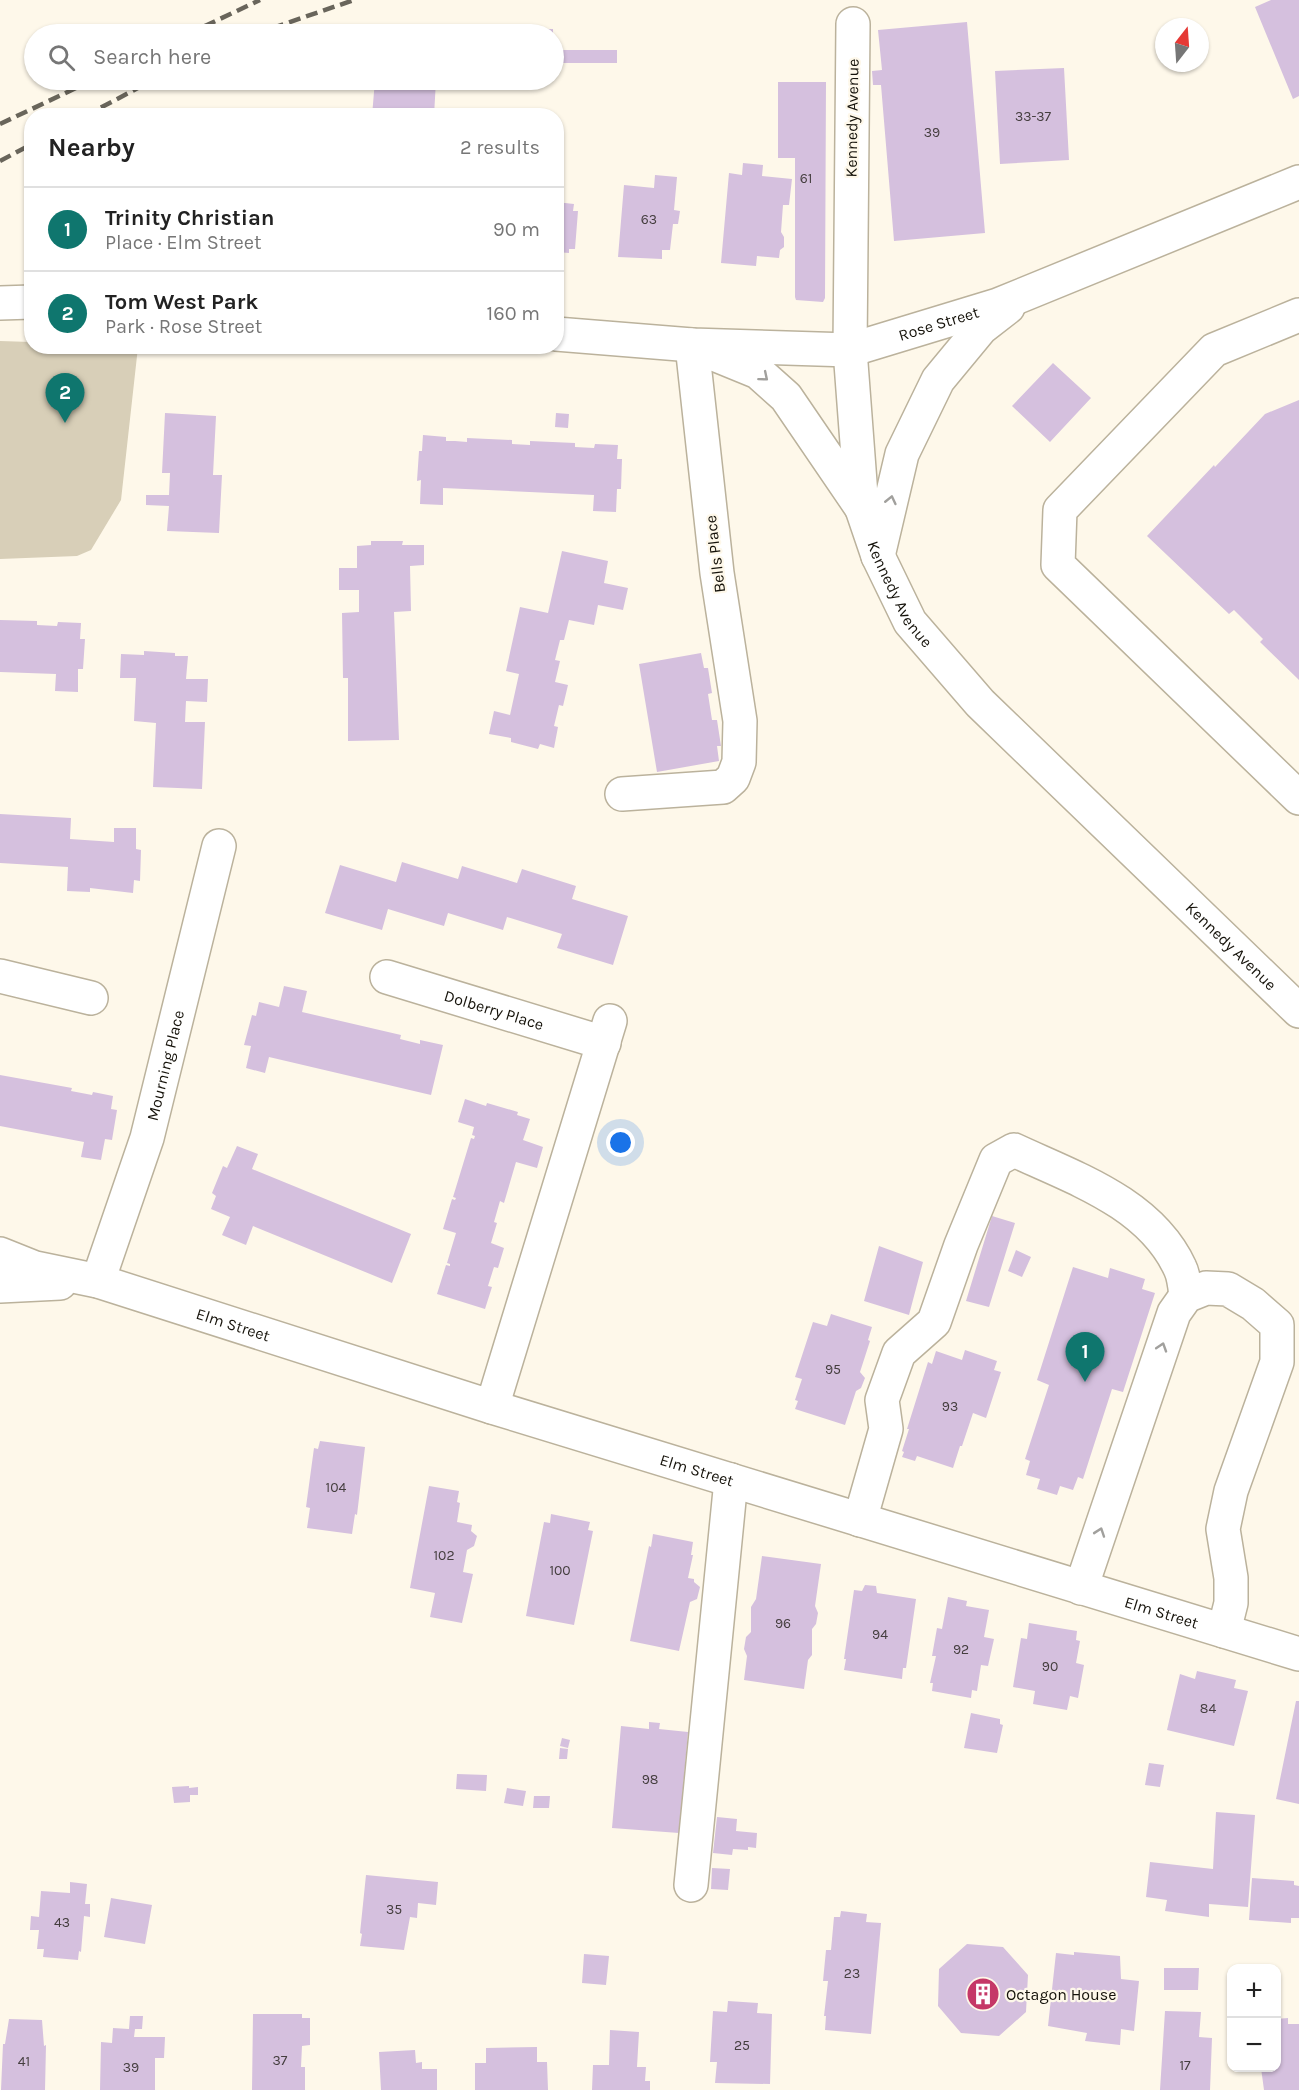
<!DOCTYPE html>
<meta charset="utf-8">
<style>
body{margin:0;font-family:Karla,sans-serif;background:#f6f6f6;color:#222}
.controls{position:absolute;right:18px;bottom:18px;display:grid;overflow:hidden;border-radius:12px;box-shadow:0 2px 4px #0004}
.controls button{width:54px;height:54px;display:grid;place-items:center;padding:0;border:0;border-bottom:2px solid #e0e0e0;background:#fff;color:#222;font:30px sans-serif}
.compass{position:absolute;left:1155px;top:18px;width:54px;height:54px;border-radius:50%;background:#fff;box-shadow:0 2px 4px #0004;rotate:17deg}
.you{position:absolute;left:621px;top:1143px;width:21px;height:21px;margin:-15px;border:4px solid #fff;border-radius:50%;background:#1a73e8;box-shadow:0 0 0 9px #1a73e833}
.badge{display:grid;place-items:center;width:39px;height:39px;border-radius:50%;background:#0f766e;color:#fff;font-size:20px;font-weight:700}
.pin{position:absolute;translate:-50% -50px;filter:drop-shadow(0 2px 3px #0008)}
.pin::after{content:'';position:absolute;top:32px;width:21px;height:18px;background:inherit;clip-path:polygon(0 0,100% 0,50% 100%)}
.list{margin:0;padding:0;list-style:none}
h2{display:flex;justify-content:space-between;align-items:center;height:78px;margin:0;padding:0 24px;font-size:26px}
h2 small{font-size:20px;font-weight:400;color:#767676}
.list li{display:grid;grid-template-columns:39px 1fr auto;gap:18px;align-items:center;box-sizing:border-box;height:84px;padding:0 24px;border-top:2px solid #e0e0e0}
.list b{display:block;font-size:22px;white-space:nowrap}
.list p{margin:0;font-size:20px;white-space:nowrap;color:#767676}
.list em{font-size:20px;font-style:normal;color:#767676}
.icon{flex:none;width:33px;height:33px;fill:none;stroke:currentColor;stroke-width:2;stroke-linecap:round;stroke-linejoin:round}
.map{position:relative;flex:none;width:1299px;height:2090px;overflow:hidden}
.search{position:absolute;background:#fff;box-shadow:0 2px 4px #0004;left:24px;top:24px;width:540px;height:66px;display:flex;align-items:center;gap:15px;box-sizing:border-box;padding:0 21px;border-radius:33px;color:#767676;font-size:22px}
.panel{position:absolute;background:#fff;box-shadow:0 2px 4px #0004;left:24px;top:108px;width:540px;height:246px;border-radius:24px}
.map>svg:first-child{display:block}
</style>
<div class="map">
<svg width="1299" height="2090" viewBox="0 0 1299 2090">
<rect width="100%" height="100%" fill="#fef8ea"/>
<path fill="#d8cfb8" d="M0,341l31,1 1,4 106,1 -17,153 -30,50 -14,6 -77,3z"/>
<path fill="#d5c0de" d="M1271,0h28v96l-6,3 -38,-92z
M967,22l18,211 -91,8 -13,-156h-8l-1,-14 10,-1 -4,-40z
M553,29v5h-36v-4z
M554,50h63v13h-63z
M1064,68l5,92 -69,4 -5,-93z
M375,80h61l-2,36h-62z
M778,82h48l-1,216 -2,4 -27,-2 -1,-3v-139h-17z
M743,163l20,2 -1,11 30,3 -3,26h-6l-2,27 3,5v10l-4,3 -1,8 -22,-2 -1,10 -35,-3 8,-90 13,2z
M655,175l22,2 -3,33 6,1 -2,13h-5l-3,26h-8v9l-44,-2 6,-72 30,3z
M556,202l18,2 -1,7h5l-3,38h-6v4l-13,-1z
M1053,363l38,35 -41,44 -38,-36z
M1299,400v280l-39,-38 3,-3 -29,-29 -5,4 -82,-78 67,-71 1,2 50,-53z
M165,413l51,3 -3,59h9l-3,58 -52,-2 2,-25 -23,-1v-10h23l1,-22h-8z
M556,413l13,1 -1,14 -13,-1z
M423,435l23,2v4h9l12,1v-4l45,2v4l18,1v-4l45,2v4l19,1 1,-4 23,1 -1,14h5l-1,30h-4l-1,23 -23,-1 1,-16 -151,-7v17l-23,-1 1,-24 -4,1 2,-30h3z
M371,541h32l-1,4h22v20l-14,1 1,45 -17,1 5,128 -51,1v-63h-5l-1,-65 17,-1v-22h-20v-22h18v-22l14,-1z
M562,551l46,10 -4,22 24,5 -5,22 -25,-5 -4,20 -25,-5 -5,20h-4l-5,20 5,1 -5,21 13,3 -5,21 -4,-1 -5,21 4,1 -4,21 -14,-4 -2,5 -27,-7v-4l-22,-4 5,-23 16,4 9,-41 -13,-3 14,-64 28,6z
M0,620l37,1v4l20,1 1,-4 23,1 -1,16h5l-2,30h-5v23l-23,-1 1,-17 -56,-2z
M144,651l31,2v3h13l-2,23h22l-1,23 -21,-1 -1,21h20l-3,67 -49,-2 3,-64 -22,-2 2,-43h-16l1,-24 23,1z
M701,653l3,15h4l4,25 -4,1 4,26h5l4,26h-4l2,15 -62,11 -18,-108z
M0,814l71,4 -1,21 44,3v-14h22v21l5,1 -1,31 -6,-1 -1,13 -43,-5v4l-23,-1 1,-24 -68,-4z
M402,862l56,17 4,-13 55,17 5,-14 54,17 -4,13 56,17 -15,49 -56,-17 5,-14 -55,-17 -4,13 -55,-17 -4,13 -56,-17 -6,21 -57,-17 15,-48 56,17z
M284,986l23,5 -5,21 99,23 -1,4 20,5v-4l23,5 -12,50 -162,-38 -4,16 -19,-5 5,-22 -7,-1 8,-30 4,1 3,-14 20,5z
M0,1075l72,13 -1,3 21,4 1,-3 20,4 -2,13 6,1 -5,30 -7,-1 -4,21 -20,-3 3,-15 -84,-16z
M465,1099l21,7 1,-3 31,9 -1,3 13,4 -7,21 20,7 -6,21 -21,-6 -12,41 -4,-2 -6,21 3,1 -6,20 13,5 -6,20 -4,-1 -6,19 4,1 -7,22 -48,-15 9,-29 4,1v-2l-3,-1 9,-30 -13,-4 9,-30 3,1 1,-2 -3,-1 18,-59 3,1 1,-3 -3,-1 2,-8 -16,-5z
M237,1146l21,8 -6,15 159,65 -19,49 -139,-57 -7,19 -24,-10 8,-18 -19,-8 5,-13 -4,-3 11,-27 4,2z
M992,1216l23,7 -26,84 -23,-6z
M879,1246l44,16 -14,53 -45,-14z
M1016,1250l15,7 -9,20 -14,-6z
M1073,1267l35,11 2,-10 35,11 -3,10 13,4 -32,99 -11,-3 -29,90 -5,-2 -5,13 -13,-4 -3,9 -20,-6 3,-10 -14,-4 4,-14 -5,-2 24,-74 -12,-5z
M831,1314l41,13 -4,13 2,1 -10,31 5,6 -4,10 -5,3 -11,34 -50,-16 3,-8 -3,-1 7,-21 -7,-2 18,-55 14,4z
M965,1350l32,11 -3,9 7,2 -15,46 -13,-5 -11,33h-2l-7,22 -36,-12 -2,5 -13,-4 2,-5 -2,-1 7,-22h-2l21,-67 4,2 4,-13 26,9z
M320,1441l45,6 -8,68 -2,-1 -3,20 -45,-6 3,-20 -4,-1 8,-59 4,1z
M429,1486l30,5 -2,11 3,1 -3,19 15,3 -1,6 6,5 -3,10 -7,4 -4,22 10,2 -11,49 -32,-6 5,-24 -25,-5z
M551,1514l39,8 -2,8 5,1 -19,94 -48,-9 18,-94 6,1z
M653,1534l40,8 -2,13h2l-5,23 6,1v3l6,5 -3,12 -7,3 -11,49 -49,-10 19,-95 2,1z
M762,1556l59,8 -6,42 3,7 -2,11 -4,5v26l-4,5 -4,29 -60,-9 3,-24 -3,-7 2,-12 5,-5v-25l5,-8z
M865,1585l11,1 1,7 39,6 -10,69h-3l-1,11 -58,-9 2,-11h-2l10,-69 8,1z
M948,1597l19,4 -1,5 23,4 -5,27 10,2 -6,27 -7,-1 -4,26 -5,-1 -1,8 -39,-7 1,-8h-3l6,-27h-4l5,-28 5,1z
M1029,1623l48,8 -1,9 4,1 -4,22 8,2 -6,33 -8,-2 -3,14 -34,-6 2,-13 -22,-4 8,-49 6,1z
M1197,1671l39,9 -2,8 14,3 -14,55 -67,-16 13,-56 15,5z
M1296,1701h3v103l-23,-5z
M971,1713l29,6v5l3,1 -6,28 -33,-5z
M649,1722l11,1 -1,6 29,3 -9,101 -67,-5 9,-102 28,3z
M562,1738l8,2 -2,8 -8,-2z
M560,1748l8,1 -1,10h-8z
M1149,1763l15,2 -4,22 -15,-2z
M457,1774l30,1 -1,16 -30,-2z
M189,1786v2l9,-1v8h-8v7l-16,1 -2,-16z
M507,1788l19,3 -3,15 -19,-3z
M534,1796h16l-1,12h-16z
M1216,1812l39,3 -7,92 -39,-3v13l-44,-6 2,-11 -21,-3 4,-35 63,7z
M717,1817l20,2 -1,12 21,2 -1,15 -8,-1v3l-15,-1 -1,6 -19,-2z
M712,1868l18,1 -2,21 -17,-1z
M366,1875l72,7 -2,23 -18,-2 -1,15 -7,-1 -6,33 -44,-4 2,-12 -2,-1z
M1252,1878l42,3v4l5,1v32h-8v5l-42,-3z
M70,1882l17,2 -2,20h5v13l-6,-1 -3,36 -2,-1 -1,9 -35,-3 1,-8h-7l2,-19h-9l1,-14 8,1 2,-26 29,2z
M111,1898l41,7 -7,39 -41,-7z
M841,1911l26,3 -1,8 15,1 -10,111 -46,-4 1,-14h-2l4,-35h-5l3,-31h5l3,-33h6z
M967,1944l36,3 25,28 -2,37 -27,24 -38,-3 -23,-27 1,-37z
M1074,1952l46,4 1,23 18,2 -5,50 -13,-2 -1,16 -35,-4 2,-8 -39,-7 8,-73 18,2z
M584,1954l25,2 -3,29 -24,-2z
M1164,1968h35l-1,22h-34z
M728,2001l30,2 -1,10 15,1 -2,70 -55,-1 2,-21h-7l3,-51 14,1z
M1165,2011l36,1 -2,25 13,1 -2,52h-50z
M253,2014h49v4h8v27l-8,1 -1,21h4v23h-53z
M130,2016h13l-1,13h-7l-1,8h31l-1,21h-9v32h-55l1,-48 11,1 1,-15 16,1z
M1288,2018v6h11v66h-35l-3,-22h15v-49z
M9,2019l33,1 2,26 2,-1 -1,45h-44l2,-46h2z
M610,2030l29,2 -2,35h9l-1,14h5v9h-58l1,-25h16z
M537,2047v15h10l1,28h-73v-27h11v-15z
M415,2050l1,13 6,-1v7h15v21h-56l-2,-38z"/>
<g fill="none" stroke-linecap="round" stroke-linejoin="round">
<defs>
<g id="minor">
<path id="s1" d="M853,24l-3,326 12,159 16,47 32,66 70,81 319,308"/>
<path d="M0,303l32,-1"/>
<path d="M1299,315l-85,35 -154,160 -2,55 241,233"/>
<path id="s2" d="M556,334l136,11 158,5 148,-45 301,-123"/>
<path d="M878,556l24,-102 36,-74 43,-52 27,-21"/>
<path d="M622,794l101,-7 10,-9 6,-16 1,-41 -23,-148 -25,-228 66,27 28,25 75,110"/>
<path d="M0,976l91,22"/>
<path id="s3" d="M387,977l217,66"/>
<path id="s4" d="M0,1254l35,14 63,13 394,126 807,247"/>
<path id="s5" d="M98,1281l49,-143 72,-292"/>
<path d="M0,1286l60,-3"/>
<path d="M492,1407l118,-386"/>
<path d="M860,1520l26,-91 -4,-29 17,-47 35,-31 27,-77 35,-85 18,-10c60,28 136,53 166,118 4,8 5,19 6,28"/>
<path d="M1081,1588l93,-275 12,-17 20,-8 22,1 25,15 24,21v37l-46,129 -8,38 8,49v25l-7,28"/>
<path d="M691,1885l40,-405"/>
</g>
</defs>
<use href="#minor" stroke="#bbb29c" stroke-width="36"/>
<use href="#minor" stroke="#fff" stroke-width="33"/>
<path stroke="#69655b" stroke-width="4.5" stroke-dasharray="12 6" stroke-linecap="butt" d="M188,34l72,-34
M255,34l99,-34
M85,116l68,-36
M0,124l93,-44
M0,161l32,-17"/>
</g>
<defs><path id="oneway-chevron" d="M-2-3.5L2.5 0L-2 3.5" fill="none" stroke-width="1.6" stroke-linecap="round" stroke-linejoin="round" transform="scale(1.5)"/></defs>
<g stroke="#a1a09d">
<use href="#oneway-chevron" transform="translate(764 377) rotate(40)"/>
<use href="#oneway-chevron" transform="translate(891 500) rotate(-77)"/>
<use href="#oneway-chevron" transform="translate(1162 1347) rotate(-72)"/>
<use href="#oneway-chevron" transform="translate(1100 1532) rotate(-71)"/>
</g>
<defs>
<symbol id="building-disc" viewBox="-11 -11 22 22"><circle r="9.5" fill="#c53867" stroke="#fef8ea"/><path d="M-4-6H4V6H1V3H-1V6H-4ZM-2.5-4.3h1.7v1.8h-1.7ZM.8-4.3h1.7v1.8H.8ZM-2.5-1h1.7V.8h-1.7ZM.8-1h1.7V.8H.8Z" fill="#fff"/></symbol>
</defs>
<g fill-rule="evenodd">
<use href="#building-disc" x="964" y="1975" width="38" height="38"/>
</g>
<g text-anchor="middle" dominant-baseline="central" stroke-width="4.5" stroke-linejoin="round" paint-order="stroke">
<g font-size="14" fill="#453e3f">
<text x="1033" y="116">33-37</text>
<text x="932" y="132">39</text>
<text x="806" y="178">61</text>
<text x="649" y="219">63</text>
<text x="833" y="1369">95</text>
<text x="950" y="1406">93</text>
<text x="336" y="1487">104</text>
<text x="444" y="1555">102</text>
<text x="560" y="1570">100</text>
<text x="783" y="1623">96</text>
<text x="880" y="1634">94</text>
<text x="961" y="1649">92</text>
<text x="1050" y="1666">90</text>
<text x="1208" y="1708">84</text>
<text x="650" y="1779">98</text>
<text x="394" y="1909">35</text>
<text x="62" y="1922">43</text>
<text x="852" y="1973">23</text>
<text x="742" y="2045">25</text>
<text x="280" y="2060">37</text>
<text x="24" y="2061">41</text>
<text x="1185" y="2065">17</text>
<text x="131" y="2067">39</text>
</g>
<g font-size="16" fill="#15120a" stroke="#fef8ea">
<text transform="translate(852 118) rotate(-89)">Kennedy Avenue</text>
<text stroke="none"><textPath href="#s2" startOffset="387">Rose Street</textPath></text>
<text transform="translate(715 554) rotate(-97)">Bells Place</text>
<text stroke="none"><textPath href="#s1" startOffset="579">Kennedy Avenue</textPath></text>
<text stroke="none"><textPath href="#s1" startOffset="1065">Kennedy Avenue</textPath></text>
<text stroke="none"><textPath href="#s3" startOffset="112">Dolberry Place</textPath></text>
<text stroke="none"><textPath href="#s5" startOffset="226">Mourning Place</textPath></text>
<text stroke="none"><textPath href="#s4" startOffset="244">Elm Street</textPath></text>
<text stroke="none"><textPath href="#s4" startOffset="730">Elm Street</textPath></text>
<text stroke="none"><textPath href="#s4" startOffset="1216">Elm Street</textPath></text>
</g>
<g font-size="16" fill="#15120a" stroke="#fef8ea" text-anchor="start">
<text x="1006" y="1994">Octagon House</text>
</g>
</g>
</svg>
<div class="controls">
<button>+</button>
<button>−</button>
</div>
<svg class="compass" viewBox="-18 -18 36 36"><path d="M0-13l5 13h-10z" fill="#e53935"/><path d="M0 13l5-13h-10z" fill="#767676"/></svg>
<div class="you"></div>
<div class="pin badge" style="left:1085px;top:1382px">1</div>
<div class="pin badge" style="left:65px;top:423px">2</div>
<div class="search"><svg class="icon" aria-label="search" viewBox="0 0 24 24"><circle cx="10" cy="10" r="6"/><path d="M15 15l6 6"/></svg>Search here</div>
<section class="panel">
<h2>Nearby<small>2 results</small></h2>
<ul class="list">
<li><span class="badge">1</span><div><b>Trinity Christian</b><p>Place · Elm Street</p></div><em>90 m</em></li>
<li><span class="badge">2</span><div><b>Tom West Park</b><p>Park · Rose Street</p></div><em>160 m</em></li>
</ul>
</section>
</div>
